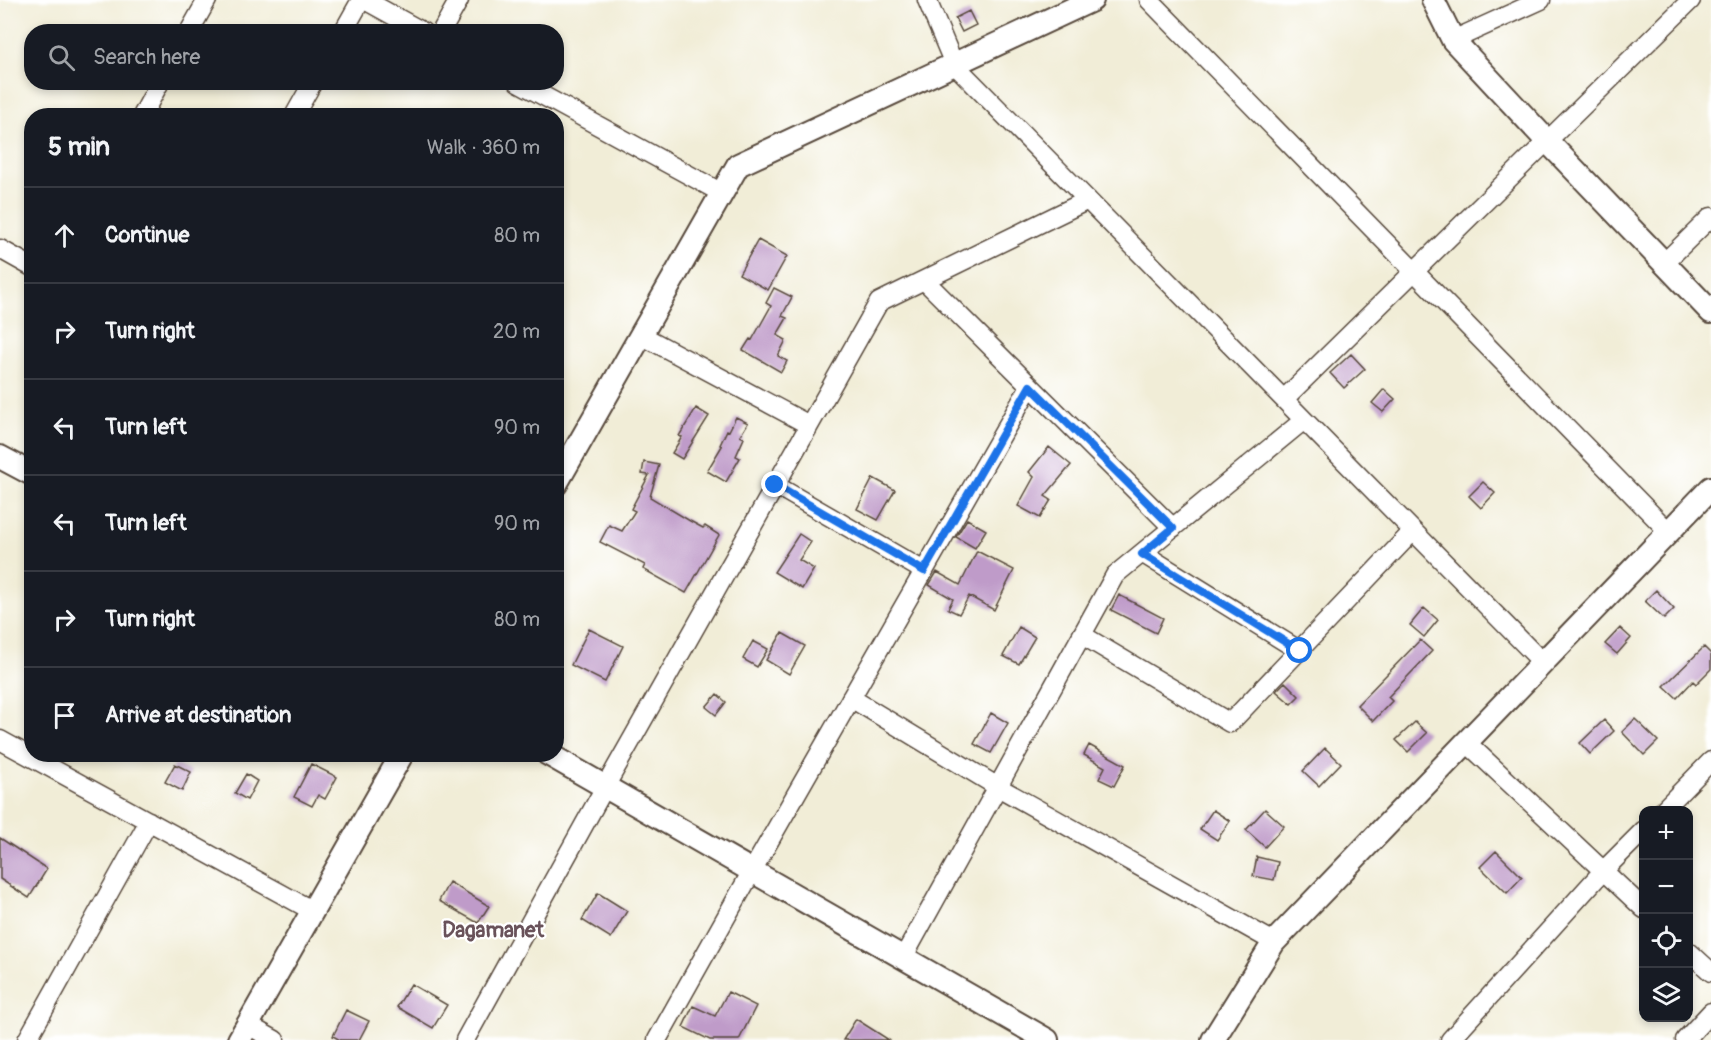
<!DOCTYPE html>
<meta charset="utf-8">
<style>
body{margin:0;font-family:Pangolin,sans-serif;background:#242831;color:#f1f3f6}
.controls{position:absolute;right:18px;bottom:18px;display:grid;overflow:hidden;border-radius:12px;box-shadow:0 3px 9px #0003}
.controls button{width:54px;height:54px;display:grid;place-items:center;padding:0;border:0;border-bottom:2px solid #363941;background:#171b24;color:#f1f3f6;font:30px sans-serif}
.stop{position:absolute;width:18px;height:18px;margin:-14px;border:4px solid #1a73e8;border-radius:50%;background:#fff}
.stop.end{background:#1a73e8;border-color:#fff;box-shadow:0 2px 6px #0008}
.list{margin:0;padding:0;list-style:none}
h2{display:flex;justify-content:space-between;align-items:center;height:78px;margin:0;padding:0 24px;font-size:26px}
h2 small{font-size:20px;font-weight:400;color:#9ea1a6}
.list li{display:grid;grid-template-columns:39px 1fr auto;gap:18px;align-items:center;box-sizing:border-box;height:96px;padding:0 24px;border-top:2px solid #363941}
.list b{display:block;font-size:22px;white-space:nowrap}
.list em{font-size:20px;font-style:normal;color:#9ea1a6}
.icon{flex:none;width:33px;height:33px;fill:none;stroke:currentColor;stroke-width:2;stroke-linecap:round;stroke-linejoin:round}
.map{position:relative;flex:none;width:1711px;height:1040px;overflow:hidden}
.search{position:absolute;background:#171b24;box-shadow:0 3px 9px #0003;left:24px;top:24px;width:540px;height:66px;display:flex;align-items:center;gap:15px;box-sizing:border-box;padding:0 21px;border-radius:24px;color:#9ea1a6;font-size:22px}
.panel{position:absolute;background:#171b24;box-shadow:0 3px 9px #0003;left:24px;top:108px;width:540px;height:654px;border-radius:24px}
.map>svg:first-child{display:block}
</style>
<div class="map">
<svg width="1711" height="1040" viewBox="0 0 1711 1040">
<rect width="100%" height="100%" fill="#fff"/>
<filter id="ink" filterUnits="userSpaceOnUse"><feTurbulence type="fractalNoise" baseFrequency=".0167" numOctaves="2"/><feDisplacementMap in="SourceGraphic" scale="12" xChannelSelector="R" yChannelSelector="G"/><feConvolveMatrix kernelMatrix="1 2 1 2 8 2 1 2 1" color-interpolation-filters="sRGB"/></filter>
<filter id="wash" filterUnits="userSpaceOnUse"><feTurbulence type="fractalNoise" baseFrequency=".008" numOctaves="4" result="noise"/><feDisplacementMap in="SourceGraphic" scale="24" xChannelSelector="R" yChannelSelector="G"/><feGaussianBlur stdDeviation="1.35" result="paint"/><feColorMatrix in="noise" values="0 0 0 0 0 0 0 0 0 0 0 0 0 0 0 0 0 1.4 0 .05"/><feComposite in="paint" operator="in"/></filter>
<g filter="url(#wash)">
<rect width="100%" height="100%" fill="#f1edd7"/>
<g id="blocks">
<path fill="#bf9bc9" d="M969,11l7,14 -14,7 -7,-14z
M758,240l29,16 -19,34 -29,-16z
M774,288l18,9 -10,19 5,2 -10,17 9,5 -8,16 9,5 -6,11 -38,-22 7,-11 2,1 19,-34 -5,-3z
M1351,354l14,15 -21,19 -14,-15z
M1384,389l11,10 -12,13 -11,-9z
M696,408l13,8 -27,43 -10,-6 10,-16 -3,-1z
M736,417l12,6 -8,13 4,2 -8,18 4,2 -14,24 -19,-11 15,-25 -2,-1 7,-15 2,1z
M1049,447l22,18 -26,31 6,4 -11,18 -22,-12 16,-29 -5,-5z
M644,462l15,3 -9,32 40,24 13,7 2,-2 14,9 -33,58 -43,-24 2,-4 -45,-23 9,-17 13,6 13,-20 -4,-2 18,-34 -7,-1z
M873,478l22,12 -17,30 -21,-11z
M1483,482l12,11 -14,15 -12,-12z
M967,519l19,11 -11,18 -19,-11z
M799,534l12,8 -12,18 15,9 -12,20 -28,-17z
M977,551l37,19 -20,40 -25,-14 -10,18 -11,-5 5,-10 -24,-14 8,-13 23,13z
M1656,590l18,19 -10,10 -19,-18z
M1119,595l44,23 -7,15 -45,-23z
M1424,608l14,12 -14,17 -14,-12z
M1019,627l16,10 -16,27 -16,-8z
M1620,628l11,10 -14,16 -12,-10z
M589,629l34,17 -18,36 -34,-17z
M782,633l23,13 -16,28 -23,-14z
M1420,640l12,11 -44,46 4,4 -19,20 -16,-16z
M753,641l15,8 -11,18 -14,-8z
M1704,647l7,7v15l-15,15 -3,-3 -16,17 -13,-12z
M1285,682l14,14 -8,8 -15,-13z
M717,694l9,8 -10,13 -10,-8z
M991,713l17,10 -17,30 -17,-9z
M1635,719l23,22 -14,14 -22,-23z
M1604,720l10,11 -24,23 -10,-11z
M1415,722l12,11 -19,19 -12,-12z
M1089,745l36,20 -11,21 -15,-7 6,-12 -21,-12z
M1325,748l16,15 -22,23 -16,-15z
M175,764l16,8 -9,19 -17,-9z
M311,764l26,13 -12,22 -7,-4 -6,11 -18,-9z
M246,774l11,7 -10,19 -12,-7z
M1265,809l19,17 -19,21 -19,-17z
M1213,810l17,11 -13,19 -17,-11z
M0,838l47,31 -18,29 -29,-19z
M1496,851l26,26 -15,16 -27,-26z
M1257,857l21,5 -4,18 -21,-4z
M449,882l40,24 -11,17 -39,-22z
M598,893l29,18 -16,27 -29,-18z
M411,984l36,21 -14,23 -36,-21z
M728,992l28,14 -17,34h-29l-27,-13 10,-21 22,10z
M346,1010l23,11 -10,19h-19l-7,-4z
M856,1019l33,21h-46z"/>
</g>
</g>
<g filter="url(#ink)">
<use href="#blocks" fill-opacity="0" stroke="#56473a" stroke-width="1.5"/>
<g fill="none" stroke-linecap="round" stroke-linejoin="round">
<defs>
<path id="minor" d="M365,0l58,32
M927,0l27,64 589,599
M1149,0l520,532
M189,32l18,-32
M343,32l18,-32
M441,32l18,-32
M1453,40l88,-40
M518,82l204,111
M142,116l18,-34
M294,116l19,-34
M0,249l32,18
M1664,263l47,-46
M924,280l249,248
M641,335l168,90
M1284,399l407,-399
M775,485l149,86
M1142,553l158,98
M1082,635l148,88 183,-192
M851,698l147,89 276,155
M0,740l313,171
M1466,742l178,167
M1663,810l48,-49
M1688,951l23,21
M903,958l212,-383 189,-155
M248,1025l27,15
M27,1040l122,-219
M465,1040l140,-253 274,-485 209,-102
M657,1040l95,-169 278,-485
M1450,1040l153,-169 41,-41
M1685,1040l26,-28"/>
<path id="tertiary" d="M1433,0l20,40 94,101 164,171
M0,457l32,17
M556,484l182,-319 354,-165
M548,754l499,286
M239,1040l163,-286
M1213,1040l61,-98 437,-454"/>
</defs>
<use href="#minor" stroke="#56473a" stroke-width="21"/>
<use href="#tertiary" stroke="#56473a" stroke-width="26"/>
<use href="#minor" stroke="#fff" stroke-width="18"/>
<use href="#tertiary" stroke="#fff" stroke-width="22"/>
</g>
</g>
<g fill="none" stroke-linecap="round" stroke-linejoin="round" filter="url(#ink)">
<path stroke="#1a73e8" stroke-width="8" d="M775,485l149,86 106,-185 143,142 -31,26 158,97"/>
</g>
<g text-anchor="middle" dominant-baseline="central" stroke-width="4.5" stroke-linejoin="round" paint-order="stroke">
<g font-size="21" font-weight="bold" fill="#69525a" stroke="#fff">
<text x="493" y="930">Dagamanet</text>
</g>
</g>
</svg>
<div class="controls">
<button>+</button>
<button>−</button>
<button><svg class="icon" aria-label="locate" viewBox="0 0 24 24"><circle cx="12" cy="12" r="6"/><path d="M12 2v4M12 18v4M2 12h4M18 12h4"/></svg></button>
<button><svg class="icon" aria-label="layers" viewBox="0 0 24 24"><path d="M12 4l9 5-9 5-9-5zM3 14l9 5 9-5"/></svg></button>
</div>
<div class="stop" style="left:1300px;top:651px"></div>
<div class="stop end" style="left:775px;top:485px"></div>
<div class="search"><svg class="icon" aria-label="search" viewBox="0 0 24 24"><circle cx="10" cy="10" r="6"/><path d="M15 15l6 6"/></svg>Search here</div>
<section class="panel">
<h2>5 min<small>Walk · 360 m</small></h2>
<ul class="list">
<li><svg class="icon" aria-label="ahead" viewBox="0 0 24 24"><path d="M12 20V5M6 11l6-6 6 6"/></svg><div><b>Continue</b></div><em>80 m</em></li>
<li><svg class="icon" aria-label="right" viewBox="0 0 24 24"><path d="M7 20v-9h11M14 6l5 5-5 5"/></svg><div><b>Turn right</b></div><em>20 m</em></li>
<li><svg class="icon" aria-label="left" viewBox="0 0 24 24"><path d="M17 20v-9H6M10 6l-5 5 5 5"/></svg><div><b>Turn left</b></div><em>90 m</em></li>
<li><svg class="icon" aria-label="left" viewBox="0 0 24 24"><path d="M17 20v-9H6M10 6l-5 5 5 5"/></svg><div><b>Turn left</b></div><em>90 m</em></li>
<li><svg class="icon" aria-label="right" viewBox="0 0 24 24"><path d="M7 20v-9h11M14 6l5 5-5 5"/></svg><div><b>Turn right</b></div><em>80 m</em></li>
<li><svg class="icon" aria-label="arrive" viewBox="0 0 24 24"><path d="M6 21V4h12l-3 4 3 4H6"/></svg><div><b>Arrive at destination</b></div></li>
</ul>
</section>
</div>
